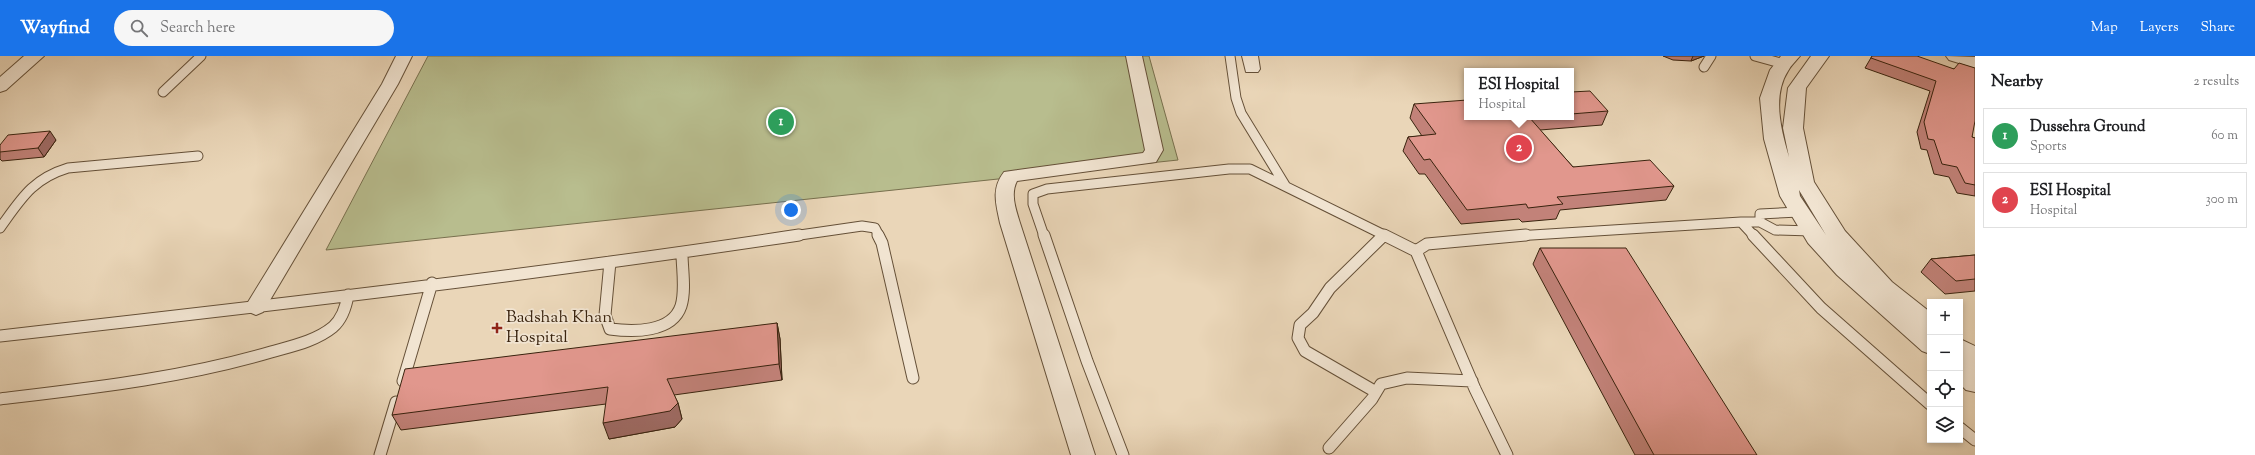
<!DOCTYPE html>
<meta charset="utf-8">
<style>
body{margin:0;font-family:"Sorts Mill Goudy",serif;background:#f6f6f6;color:#202124}
.controls{position:absolute;right:12px;bottom:12px;display:grid;overflow:hidden;border-radius:0px;box-shadow:0 2px 6px #0003}
.controls button{width:36px;height:36px;display:grid;place-items:center;padding:0;border:0;border-bottom:1px solid #e0e0e0;background:#fff;color:#202124;font:20px sans-serif}
.you{position:absolute;left:791px;top:154px;width:14px;height:14px;margin:-10px;border:3px solid #fff;border-radius:50%;background:#1a73e8;box-shadow:0 0 0 6px #1a73e833}
.badge{display:grid;place-items:center;width:26px;height:26px;border-radius:50%;background:#1a73e8;color:#fff;font-size:13px;font-weight:700}
.pin{position:absolute;translate:-50% -50%;border:2px solid #fff;box-shadow:0 1px 4px #0006}
.popup{position:absolute;left:1464px;top:12px;width:110px;height:52px;box-sizing:border-box;display:grid;place-content:center;border-radius:0px;background:#fff;filter:drop-shadow(0 1px 3px #0005);font-size:13px;white-space:nowrap;color:#757577}
.popup b{font-size:15px;color:#202124}
.popup::after{content:'';position:absolute;left:50%;top:100%;margin-left:-8px;border:8px solid transparent;border-top-color:#fff}
.list{margin:0;padding:0;list-style:none}
h2{display:flex;justify-content:space-between;align-items:center;height:52px;margin:0;padding:0 16px;font-size:17px}
h2 small{font-size:13px;font-weight:400;color:#757577}
.list li{display:grid;grid-template-columns:26px 1fr auto;gap:12px;align-items:center;box-sizing:border-box;height:56px;margin:0 8px 8px;padding:0 8px;border:1px solid #e0e0e0;border-radius:0px}
.list b{display:block;font-size:15px;white-space:nowrap}
.list p{margin:0;font-size:13px;white-space:nowrap;color:#757577}
.list em{font-size:13px;font-style:normal;color:#757577}
.icon{flex:none;width:22px;height:22px;fill:none;stroke:currentColor;stroke-width:2;stroke-linecap:round;stroke-linejoin:round}
.map{position:relative;flex:none;width:1975px;height:399px;overflow:hidden}
header{display:flex;align-items:center;gap:24px;box-sizing:border-box;height:56px;padding:0 20px;background:#1a73e8;color:#fff}
header strong{font-size:19px}
nav{display:flex;gap:22px;margin-inline-start:auto;font-size:14px}
.search{width:280px;height:36px;background:#f6f6f6;display:flex;align-items:center;gap:10px;box-sizing:border-box;padding:0 14px;border-radius:22px;color:#757577;font-size:15px}
main{display:flex}
aside{flex:1;background:#fff}
.map>svg:first-child{display:block}
</style>
<header>
<strong>Wayfind</strong>
<div class="search"><svg class="icon" aria-label="search" viewBox="0 0 24 24"><circle cx="10" cy="10" r="6"/><path d="M15 15l6 6"/></svg>Search here</div>
<nav><a>Map</a><a>Layers</a><a>Share</a></nav>
</header>
<main>
<div class="map">
<svg width="1975" height="399" viewBox="0 0 1975 399">
<rect width="100%" height="100%" fill="#ead6b8"/>
<filter id="stains"><feTurbulence type="fractalNoise" baseFrequency=".005" numOctaves="4"/><feColorMatrix values="0 0 0 0 .2 0 0 0 0 .09 0 0 0 0 .02 0 0 0 .5 -.17"/></filter>
<radialGradient id="worn" r=".72"><stop offset=".6" stop-color="#630" stop-opacity="0"/><stop offset="1" stop-color="#630" stop-opacity=".3"/></radialGradient>
<path fill="#b8bd8e" stroke="#78704e" d="M428,0h721l29,104 -852,90z"/>
<g fill="none" stroke-linecap="round" stroke-linejoin="round">
<defs>
<path id="service-far1" d="M1230,0l6,42 5,15 44,72
M1755,0l29,8
M1704,11l7,-11
M163,36l38,-36
M1741,166l13,14
M1760,166v-8l39,-2
M0,172c21,-29 32,-49 68,-60l130,-12
M793,180l69,-10 13,2 4,8
M1044,180l-11,-32v-10l14,-5 182,-20h21l136,67
M1383,180l1,-1
M1515,180l226,-14h19l15,8 37,1"/>
<path id="service" d="M878,179l4,8 31,135
M1044,179l43,126 36,94
M1384,179l32,16
M1753,179l68,73 109,96
M610,206l-5,53 5,14c23,3 62,4 71,-23 5,-16 1,-37 1,-53
M0,280c267,-30 534,-61 799,-101
M403,325l29,-98
M1376,336l-71,-41 -7,-13 2,-13 13,-12 17,-25 54,-53
M0,343c92,-11 183,-21 271,-47 21,-6 45,-11 62,-25 9,-8 13,-20 15,-32
M1960,372l15,12
M1329,392l43,-49 9,-15 26,-6 65,3
M380,399l16,-53
M1507,399l-32,-66 -59,-138 11,-7 99,-9"/>
<path id="minor" d="M396,0h16l-14,28 -135,228 -7,3 -7,-3 -4,-5 137,-223z
M1126,0h16l21,94 -7,12 -139,19c-7,13 -1,29 3,42l75,232h-24l-71,-232c-4,-19 -9,-34 4,-51l139,-19 2,-3z
M1242,0h16l2,13 -2,3h-12z"/>
<path id="tertiary" d="M24,0h20l-38,34 -6,2v-15z
M1781,0h19c-4,5 -9,9 -12,15 -16,25 -7,59 1,86l-6,-29 5,-40 23,-32h18l-23,32 -3,40 11,54 31,49 47,51 38,30v42l-8,-3 -85,-76 -29,-32 -28,-47 -16,-57 -4,-41 10,-28zM1799,134l27,45 -26,-39z
M1946,0l29,1v11l-26,-8z
M1960,283l15,7v46l-9,-2 -6,-6z"/>
</defs>
<use href="#service-far1" stroke="#655038" stroke-width="11"/>
<use href="#service" stroke="#655038" stroke-width="13"/>
<use href="#minor" stroke="#655038" stroke-width="2"/>
<use href="#tertiary" stroke="#655038" stroke-width="2"/>
<use href="#service-far1" stroke="#f1e4d1" stroke-width="9"/>
<use href="#service" stroke="#f1e4d1" stroke-width="11"/>
<use href="#minor" fill="#f1e4d1" fill-rule="evenodd"/>
<use href="#tertiary" fill="#f1e4d1" fill-rule="evenodd"/>
</g>
<path fill="#c28279" stroke="#39230e" d="M1663,0h41l-13,5 -18,-1z
M1872,0l82,13 18,68 3,1v58l-18,-3 -8,-16 -15,-3 -7,-24 -6,-1 -4,-17 13,-41 -65,-23z
M1571,36l37,19 -6,14 -62,5 33,37 101,19 -8,14 -106,10 -4,9 -34,3 -3,-3 -58,5 -36,-50h-6l-16,-23 5,-14 14,-1 -12,-18 4,-14 53,13h104z
M56,84l-12,17 -42,4 -2,-2v-14z
M1540,192l217,207h-122l-102,-191z
M1975,199v36l-30,3 -24,-22 10,-13z
M777,267l3,16 2,41 -108,15 4,8 4,16 -7,8 -66,12 -3,-35 -205,26 -9,-15z"/>
<path fill="#9e6a63" stroke="#39230e" d="M1693,0h11l-13,5z
M50,75l6,9 -12,17 -6,-9z
M777,267l3,16 2,41 -3,-16z
M678,347l4,16 -7,8 -66,12 -6,-16z"/>
<path fill="#e1978d" stroke="#39230e" d="M1872,0h45l37,13 5,-6 16,5v53l-3,16 3,1v47l-10,-2 -8,-16 -15,-3 -8,-24 -6,-1 -4,-17 12,-41 -65,-23z
M1590,35l18,20 -37,3v-22z
M1467,44v17h62l44,50 77,-7 24,26 -117,11 6,7 -35,4 -2,-4 -59,6 -37,-51 -6,1 -16,-23 28,-3 -22,-30z
M50,75l-12,17 -38,4v-7l8,-10z
M1540,192h86l131,207h-103z
M1975,199v24l-19,2 -25,-22z
M777,267l2,41 -112,15 11,24 -8,8 -67,12 5,-36 -216,28 13,-46z"/>
<path fill="#8f2418" stroke="#f1e4d1" stroke-width="1.5" d="M495 266h4v4h4v4h-4v4h-4v-4h-4v-4h4z"/>
<g text-anchor="middle" dominant-baseline="central" stroke-width="3.5" stroke-linejoin="round" paint-order="stroke">
<g font-size="17" fill="#39230e" stroke="#f1e4d1" text-anchor="start">
<text x="506" y="262">Badshah Khan<tspan x="506" dy="20">Hospital</tspan></text>
</g>
</g>
<rect width="100%" height="100%" filter="url(#stains)"/>
<rect width="100%" height="100%" fill="url(#worn)"/>
</svg>
<div class="controls">
<button>+</button>
<button>−</button>
<button><svg class="icon" aria-label="locate" viewBox="0 0 24 24"><circle cx="12" cy="12" r="6"/><path d="M12 2v4M12 18v4M2 12h4M18 12h4"/></svg></button>
<button><svg class="icon" aria-label="layers" viewBox="0 0 24 24"><path d="M12 4l9 5-9 5-9-5zM3 14l9 5 9-5"/></svg></button>
</div>
<div class="you"></div>
<div class="pin badge" style="left:781px;top:66px;background:#2e9e5b">1</div>
<div class="pin badge" style="left:1519px;top:92px;background:#e0444e">2</div>
<div class="popup"><b>ESI Hospital</b>Hospital</div>
</div>
<aside>
<h2>Nearby<small>2 results</small></h2>
<ul class="list">
<li><span class="badge" style="background:#2e9e5b">1</span><div><b>Dussehra Ground</b><p>Sports</p></div><em>60 m</em></li>
<li><span class="badge" style="background:#e0444e">2</span><div><b>ESI Hospital</b><p>Hospital</p></div><em>300 m</em></li>
</ul>
</aside>
</main>
